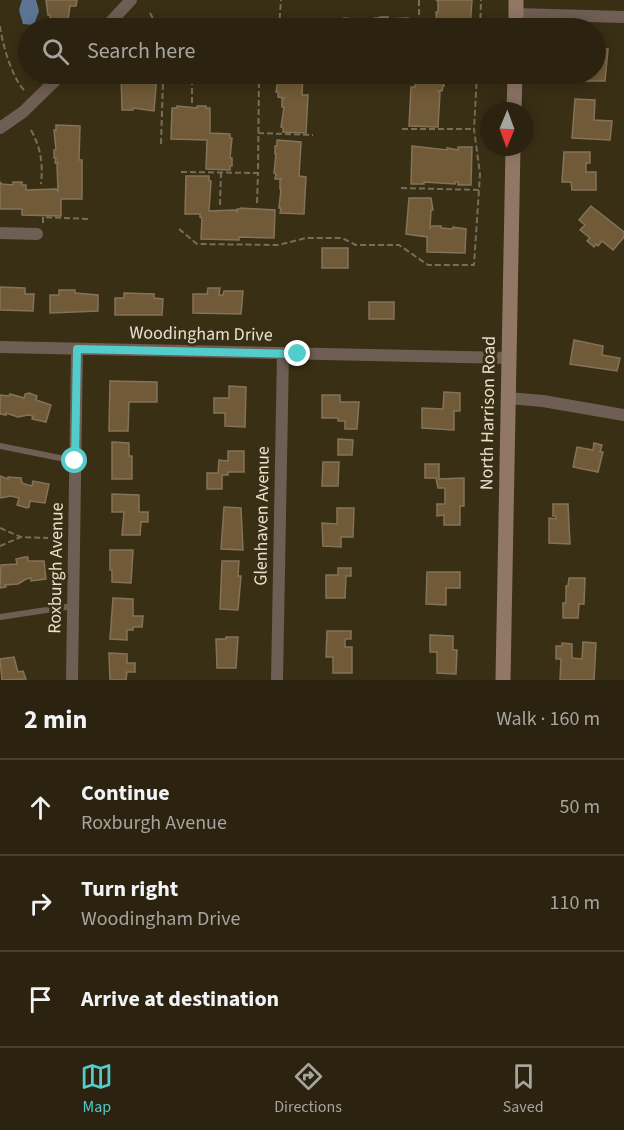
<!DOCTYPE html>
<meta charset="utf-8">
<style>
body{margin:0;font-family:"Source Sans 3",sans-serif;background:#332b19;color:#f1f3f6}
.compass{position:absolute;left:480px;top:102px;width:54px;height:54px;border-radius:50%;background:#2b2310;box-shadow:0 3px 15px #0003;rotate:181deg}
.stop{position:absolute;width:18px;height:18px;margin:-14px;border:4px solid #52cdcc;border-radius:50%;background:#fff}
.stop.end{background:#52cdcc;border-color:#fff;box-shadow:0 2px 6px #0008}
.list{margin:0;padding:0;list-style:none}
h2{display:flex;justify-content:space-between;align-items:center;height:78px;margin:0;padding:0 24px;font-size:26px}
h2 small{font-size:20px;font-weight:400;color:#a6a49f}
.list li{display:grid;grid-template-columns:39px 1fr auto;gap:18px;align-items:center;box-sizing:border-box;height:96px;padding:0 24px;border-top:2px solid #474030}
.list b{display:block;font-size:22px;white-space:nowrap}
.list p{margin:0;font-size:20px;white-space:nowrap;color:#a6a49f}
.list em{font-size:20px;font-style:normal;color:#a6a49f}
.icon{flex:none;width:33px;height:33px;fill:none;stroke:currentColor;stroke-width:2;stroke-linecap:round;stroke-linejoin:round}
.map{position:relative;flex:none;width:624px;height:680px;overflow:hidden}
.search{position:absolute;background:#2b2310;box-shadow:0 3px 15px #0003;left:18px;right:18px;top:18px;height:66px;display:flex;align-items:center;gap:15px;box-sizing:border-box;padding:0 21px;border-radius:33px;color:#a6a49f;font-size:22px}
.sheet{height:366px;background:#2b2310}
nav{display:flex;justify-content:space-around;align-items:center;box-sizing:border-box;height:84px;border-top:2px solid #474030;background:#2b2310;font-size:16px;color:#a6a49f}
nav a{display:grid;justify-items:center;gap:3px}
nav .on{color:#52cdcc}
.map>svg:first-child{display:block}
</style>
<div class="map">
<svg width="624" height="680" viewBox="0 0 624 680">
<rect width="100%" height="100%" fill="#392f15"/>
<path fill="#5c7596" d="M22,0h14l3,11 -5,14 -11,-1 -4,-14z"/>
<path fill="#715a37" stroke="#847359" stroke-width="1.5" d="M46,0h31l-1,6h-6l-3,21h-17v-12h-2z
M436,0h36l-2,28h-33l-1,-16h2v-11z
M380,17h8l-1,2 21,-1 5,2 -1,8h-74l1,-8h5v-2l10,1v2l19,-1v2h2v-4h5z
M188,22l36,4v-2l11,1v-3l14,1 -1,5h-60z
M596,49h12l-3,32h-22v-7h13z
M121,74h36l-3,37 -21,-3v2h-11z
M279,74h24l-1,21h6l-2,38 -23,-1v-5h-2l3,-20h-2v-8l2,-1 -6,-1v-5h-2z
M416,74h27l1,12h-1l-1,5h-4l2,2 -2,34 -29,-1 2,-39h4z
M575,99l20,1 -1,20 18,1 -2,19 -38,-2z
M177,106l20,2v-2h9v2h4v25l20,1v4h2l-2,20h2v8h-2v4l-24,-1 1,-29 -36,-1 1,-31h5z
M56,125l24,1 -1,34h3v39h-21v17l-39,-1v-6h-22v-27l2,2 11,1v-3h9v3h4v5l30,-1 2,2 -1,-26 1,-2h-3l1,-5h-2v-8h2l-2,-20h2z
M277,140l24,2 -2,34 7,1 -2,37 -24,-1 1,-5h-2l2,-19h-1v-9l2,-1h-7l1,-5 -2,-1 2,-19h-1v-8h2z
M412,146l35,4v-2l11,2v-3h14l-1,38h-13v-3h-3v2l-31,-2v2h-13z
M564,152h26v11h-4v9h10v18h-24l-1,-8h-9z
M186,176h23v5h2l-2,30 26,-1 2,2v-3h4v-1l34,2 -1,28 -35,-1v3l-38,-1 1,-21 -2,-1v-3h-15z
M409,198h22l2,12h-2l-1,18 2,-2h9v2l12,1v-2l13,2 -1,24 -38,-1v-15l-21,-3z
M591,206l33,26v5l-11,13 -11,-9 -4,5 -2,-2 -2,3 -7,-6 3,-3 -10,-8 5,-5 -6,-5z
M322,248h26v20h-26z
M0,287l25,1v6h9l-1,17 -33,-1z
M208,288h12l-1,7h4l1,-4h19l-2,23 -48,-1v-19h14z
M59,290h16v3l23,2v16l-48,2v-18h9z
M124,293l30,1v4l9,1 -1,16h-47v-17h9z
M369,302h25v17h-25z
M574,340l29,6 -1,9 18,3 -3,13 -47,-7z
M110,381l47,1v20h-28l-1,29h-19z
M229,386l17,1 -1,40 -20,-1v-13h-11v-15h15z
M444,392l16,1v18h-6v19l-32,-2v-20l21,1z
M29,393l8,3 -1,4 15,5 -5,17 -14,-3 1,-3 -5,-1 -10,2 -12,-4v2l-6,-1v-19l9,1 1,-2 14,4 1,-4z
M322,395h18v7h19l-2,27h-12v-8h-7v-3h-16z
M338,439l15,1 -1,15h-14z
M112,442l17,1v13h3v23h-20z
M594,443l8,2 -2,7h3l-5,20 -25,-5 4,-20 16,3z
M228,451h16v21h-16v3h-6v14h-15v-16h11l1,-13 9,1z
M323,462h16l-1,24h-16z
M425,464h14v15l25,-1v28h-4v19h-16v-10l-7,1v-12h8v-16h-7l-2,-10h-11z
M0,476l8,3v-2l13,1 1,5 6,2 4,1 1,-5 16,3 -4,19 -15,-2 -1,6 -2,1 -10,-3 2,-7 -8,-2 -11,2z
M112,494l27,1v17h9v10h-7l-1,13h-18l2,-23h-12z
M553,504h15l2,40 -21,-1v-25l7,1v-3h-3z
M224,507l17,1 2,42 -22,-1z
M337,508h17l-1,29h-12v10l-18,-1 -1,-23 15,1z
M110,550h23l-2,33 -19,-1v-12h-2z
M25,557h3v4h16l2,18 -15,2v-3l-5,1 -8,5 -13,1 1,2 -6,1 1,-23 16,-1 -1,-5z
M222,561h17l-1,15h3l-3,34 -18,-1z
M338,568h13v8h-5l-1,22h-19v-23h12z
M427,572h33v16h-14v17l-20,-1z
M569,578h16l-1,26h-5l-1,14h-15v-15h3v-17h2z
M113,598l20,1v17h10l-1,11h-9v3h-6v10l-17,-1z
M327,631h24v8h-6v8h7v26h-19v-16h-7z
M430,635l23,1v14h4l-1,24 -19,-1v-21h-7z
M226,637h12l-2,31h-19l-1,-29h10z
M583,642l13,1 -2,37h-34l1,-21h-5v-13h6v-3l10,1v14l10,1z
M109,653l18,1v9h8v9h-8l-1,8h-16z
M14,657l4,15 5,-1 3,8 -24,1 -2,-21z"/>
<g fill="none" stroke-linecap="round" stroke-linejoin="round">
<path stroke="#766e58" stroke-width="2" stroke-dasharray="6 3" stroke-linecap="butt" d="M419,0v28
M150,13l8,15
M0,26c2,18 13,55 26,66
M279,28l2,-28
M480,28l1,-28
M190,74l69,2v-2
M192,103v-27
M402,129h72
M31,130c10,18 12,34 10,54
M258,133l55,2
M161,144l2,-63 7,-7
M181,172l77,1 1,-97
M401,188l78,2
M257,203l1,-30
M220,205l1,-32
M43,223v-6l45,2
M179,229l18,15 81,1 28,-7h36l14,7h43l29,20h46l6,-91 -6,-45 3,-55
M0,528l21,9
M0,546l21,-9 27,1"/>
<path stroke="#6e5e53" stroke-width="6" d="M0,446l75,15
M0,617l73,-11"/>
<path stroke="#6e5e53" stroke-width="12" d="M516,14l108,3
M105,28l26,-28
M0,128l23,-16 39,-38
M0,233l37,1
M0,347l509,11
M508,398l35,3 81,14
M72,680l5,-331
M277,680l6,-327"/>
<path stroke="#907766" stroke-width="15" d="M516,28v-28
M514,111l1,-37
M503,680l10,-533"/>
</g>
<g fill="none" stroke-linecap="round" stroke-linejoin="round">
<path stroke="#52cdcc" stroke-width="8" d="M75,461l2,-112 221,5"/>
</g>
<g text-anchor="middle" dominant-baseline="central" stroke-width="6" stroke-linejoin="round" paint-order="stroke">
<g font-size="18" fill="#e6e1d1" stroke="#392f15">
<text transform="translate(201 334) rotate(1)">Woodingham Drive</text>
<text transform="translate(488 413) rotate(-89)">North Harrison Road</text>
<text transform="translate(262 516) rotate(-89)">Glenhaven Avenue</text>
<text transform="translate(56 568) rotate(-89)">Roxburgh Avenue</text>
</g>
</g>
</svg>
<svg class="compass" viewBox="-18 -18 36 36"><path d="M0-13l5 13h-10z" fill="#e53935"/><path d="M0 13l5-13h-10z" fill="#a6a49f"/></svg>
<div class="stop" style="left:75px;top:461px"></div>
<div class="stop end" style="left:298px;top:354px"></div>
<div class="search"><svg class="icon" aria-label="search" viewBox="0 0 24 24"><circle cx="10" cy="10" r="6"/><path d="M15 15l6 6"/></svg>Search here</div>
</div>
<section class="sheet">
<h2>2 min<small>Walk · 160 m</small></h2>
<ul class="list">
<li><svg class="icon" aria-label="ahead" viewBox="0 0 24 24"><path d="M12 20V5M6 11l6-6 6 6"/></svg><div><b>Continue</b><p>Roxburgh Avenue</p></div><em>50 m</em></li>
<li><svg class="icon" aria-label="right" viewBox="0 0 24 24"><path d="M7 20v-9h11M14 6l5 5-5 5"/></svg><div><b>Turn right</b><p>Woodingham Drive</p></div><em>110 m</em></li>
<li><svg class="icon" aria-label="arrive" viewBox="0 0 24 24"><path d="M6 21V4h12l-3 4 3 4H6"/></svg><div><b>Arrive at destination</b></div></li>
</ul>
</section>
<nav>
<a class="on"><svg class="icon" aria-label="map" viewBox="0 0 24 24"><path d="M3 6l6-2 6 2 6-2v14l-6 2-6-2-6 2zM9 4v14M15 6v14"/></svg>Map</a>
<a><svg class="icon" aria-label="directions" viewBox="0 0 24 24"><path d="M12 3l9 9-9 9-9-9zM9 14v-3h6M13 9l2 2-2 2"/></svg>Directions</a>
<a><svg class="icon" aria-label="saved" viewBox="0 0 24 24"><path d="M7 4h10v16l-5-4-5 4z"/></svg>Saved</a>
</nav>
